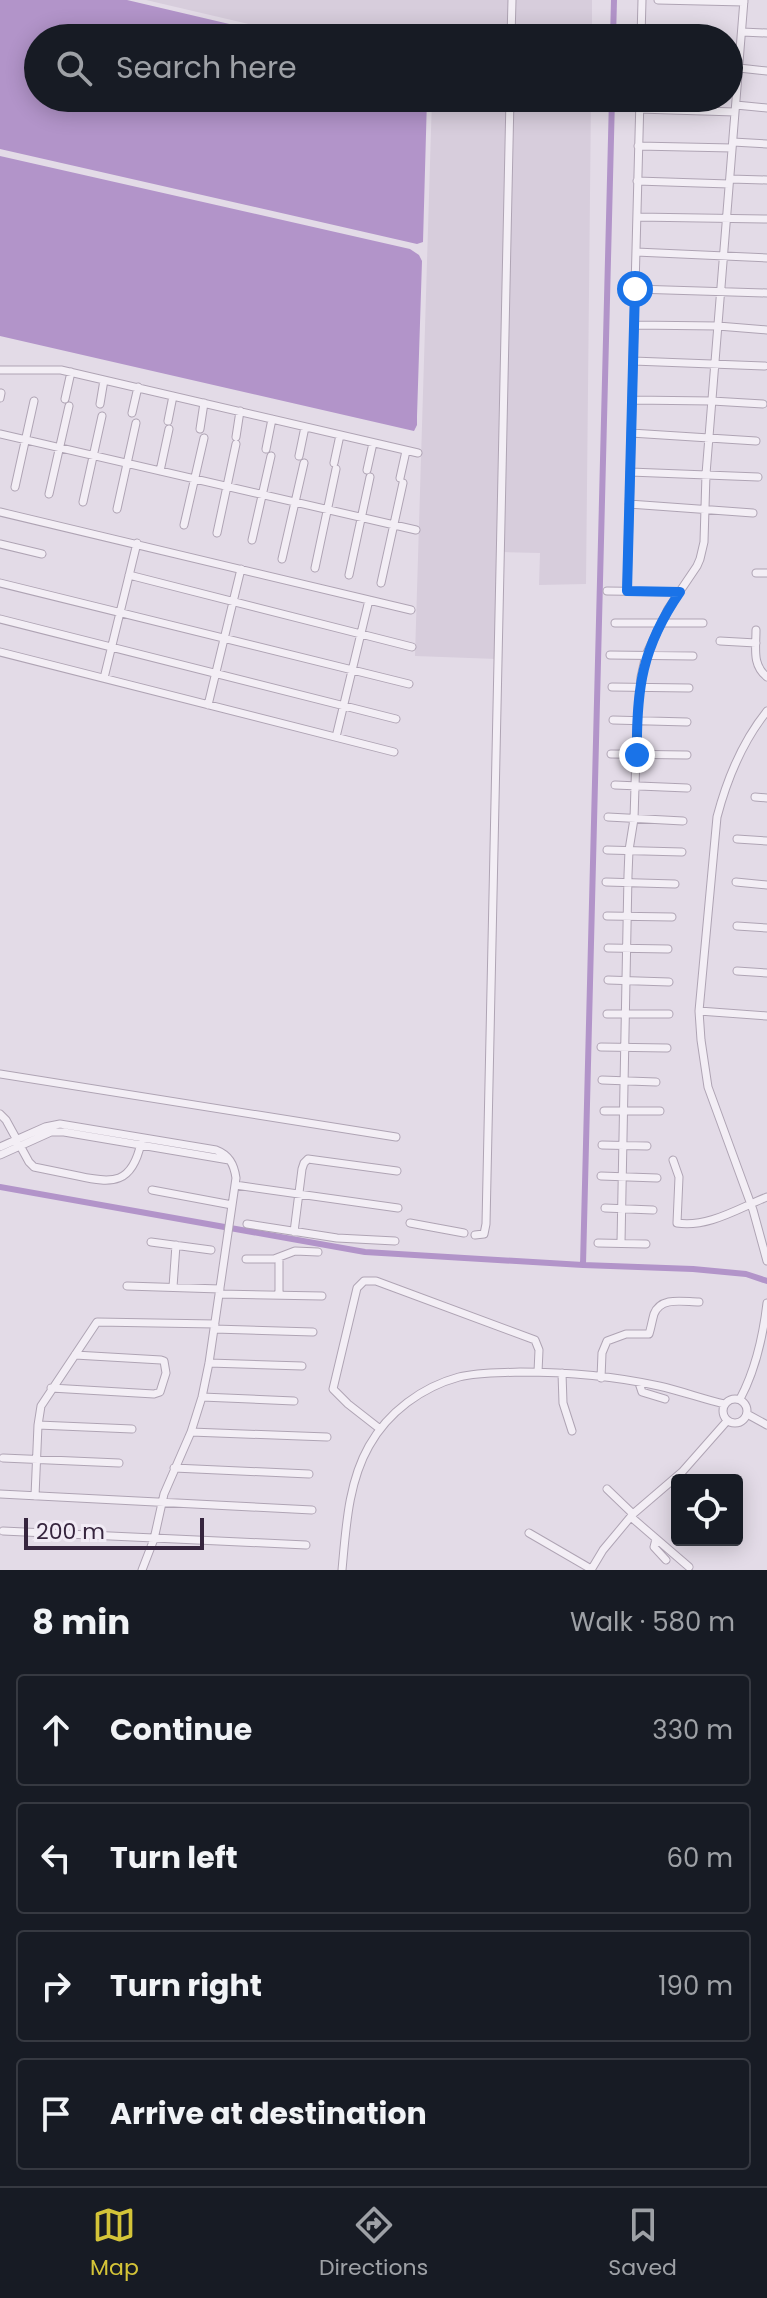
<!DOCTYPE html>
<meta charset="utf-8">
<style>
body{margin:0;font-family:Poppins,sans-serif;background:#242831;color:#f1f3f6}
.controls{position:absolute;right:24px;bottom:24px;display:grid;overflow:hidden;border-radius:8px;box-shadow:0 4px 20px #0003}
.controls button{width:72px;height:72px;display:grid;place-items:center;padding:0;border:0;border-bottom:2px solid #363941;background:#171b24;color:#f1f3f6;font:40px sans-serif}
.scale{position:absolute;left:24px;bottom:20px;width:180px;box-sizing:border-box;padding-left:8px;border:4px solid #36253e;border-top:0;font-size:22px;line-height:28px;white-space:nowrap;color:#36253e;-webkit-text-stroke:6px #f1ebf5;paint-order:stroke}
.stop{position:absolute;width:24px;height:24px;margin:-18px;border:6px solid #1a73e8;border-radius:50%;background:#fff}
.stop.end{background:#1a73e8;border-color:#fff;box-shadow:0 2px 8px #0008}
.list{margin:0;padding:0;list-style:none}
h2{display:flex;justify-content:space-between;align-items:center;height:104px;margin:0;padding:0 32px;font-size:34px}
h2 small{font-size:26px;font-weight:400;color:#9ea1a6}
.list li{display:grid;grid-template-columns:52px 1fr auto;gap:24px;align-items:center;box-sizing:border-box;height:112px;margin:0 16px 16px;padding:0 16px;border:2px solid #363941;border-radius:8px}
.list b{display:block;font-size:30px;white-space:nowrap}
.list em{font-size:26px;font-style:normal;color:#9ea1a6}
.icon{flex:none;width:44px;height:44px;fill:none;stroke:currentColor;stroke-width:2;stroke-linecap:round;stroke-linejoin:round}
.map{position:relative;flex:none;width:767px;height:1570px;overflow:hidden}
.search{position:absolute;background:#171b24;box-shadow:0 4px 20px #0003;left:24px;right:24px;top:24px;height:88px;display:flex;align-items:center;gap:20px;box-sizing:border-box;padding:0 28px;border-radius:44px;color:#9ea1a6;font-size:30px}
.sheet{height:616px;background:#171b24}
nav{display:flex;justify-content:space-around;align-items:center;box-sizing:border-box;height:112px;border-top:2px solid #363941;background:#171b24;font-size:22px;color:#9ea1a6}
nav a{display:grid;justify-items:center;gap:4px}
nav .on{color:#d4c438}
.map>svg:first-child{display:block}
</style>
<div class="map">
<svg width="767" height="1570" viewBox="0 0 767 1570">
<rect width="100%" height="100%" fill="#e3dbe7"/>
<path fill="#d7cddc" d="M146,0h446v38h-284z
M432,98h159l-5,486 -47,1 1,-32 -40,-1 -3,107 -82,-3z"/>
<path fill="#b294c9" d="M0,0h127l162,38h-251v60h389l-4,144 -6,2 -417,-95z
M0,156l410,93 9,6 3,6 -5,155v9l-3,6 -414,-95z"/>
<g fill="none" stroke-linecap="round" stroke-linejoin="round">
<path stroke="#b294c9" stroke-width="6" d="M613,38l1,-38
M0,1187l365,65 218,13 110,4 53,5 21,7
M583,1265l29,-1167"/>
<defs>
<path id="street" d="M658,0l86,2
M742,32l25,1
M641,36l81,2
M511,38l1,-38
M641,38l1,-38
M739,68l28,3
M736,105l31,3
M639,109l96,3
M733,142l34,2
M638,146l94,2
M730,179l37,1
M637,181l92,3
M637,217l130,2
M636,252l131,6
M635,289l132,4
M634,325l84,1 49,4
M633,361l132,5
M0,370h61l357,83
M0,398l1,-5
M65,399l6,-27
M632,400l80,1 51,3
M100,404l4,-24
M132,413l6,-26
M168,421l5,-25
M200,429l4,-26
M631,433l125,8
M0,434l416,96
M236,437l4,-26
M266,449l6,-30
M299,456l6,-29
M334,463l6,-28
M367,470l6,-27
M160,471l9,-42
M630,472l128,5
M400,478l6,-27
M15,487l19,-86
M49,494l20,-88
M83,502l19,-86
M629,504l124,9
M117,509l19,-86
M0,512l411,98
M184,525l20,-87
M217,533l19,-89
M252,540l19,-84
M0,544l42,10
M282,559l22,-96
M315,568l21,-99
M756,573h11
M129,575l283,72
M349,575l21,-98
M0,583l409,101
M381,583l22,-100
M607,591l73,1
M627,591l13,-493
M0,619l396,100
M615,623h88
M756,630c0,19 -4,35 11,47
M720,641l36,2
M0,652l394,100
M610,655l83,1
M104,678l33,-135
M612,687l77,1
M208,705l33,-136
M767,711c-25,31 -40,68 -50,106l-18,194 2,29 7,47 45,123 14,51
M613,720l74,2
M336,737l33,-137
M611,754l76,1
M615,785l72,3
M755,797l12,1
M608,817l75,4
M737,839l30,2
M607,850l75,2
M606,882l69,2
M736,882l31,3
M607,916l65,1
M737,926l30,2
M608,948l60,1
M737,971l30,2
M608,980l61,2
M699,1011l68,5
M607,1014h62
M601,1047l66,1
M0,1074l396,63
M602,1080l54,2
M604,1111h56
M0,1114l6,6 23,42 5,5c14,3 29,6 44,9 35,8 54,8 63,-33
M602,1145l45,1
M0,1147l45,-20 15,-3 156,26c13,5 18,14 20,28l-27,185 -7,34 -11,35 -27,62 -10,45 -12,31
M0,1155l51,-23h13l165,28
M673,1160l6,17 -2,46c31,5 62,-15 90,-26
M601,1176l56,2
M235,1185l163,23
M152,1190l80,15
M605,1208l48,2
M410,1223l54,10
M247,1224l90,14 58,3
M294,1232l8,-63 2,-6 4,-4 89,12
M475,1235l9,-1 2,-10 24,-1126
M151,1242l60,8
M598,1243l48,1
M621,1243l7,-368 1,-25 5,-31 3,-98 4,-44 5,-22 22,-46 29,-43 3,-7 4,-17 2,-68 38,-474
M279,1258v37
M246,1259h28l21,-8 23,1
M127,1286l93,3
M173,1287l3,-42
M219,1294l103,2
M214,1329l99,3
M209,1363l93,3
M562,1373l1,30 9,28
M601,1378l1,-25 5,-12 19,-7h23c2,-6 3,-13 5,-20 7,-18 30,-12 45,-12
M639,1383l3,9 23,7
M51,1388l103,6 6,-2 6,-19 -2,-12 -3,-1 -86,-5
M202,1397l92,4
M723 1411a12 12 0 1 1 24 0a12 12 0 1 1-24 0Z
M740,1399c16,-30 23,-62 27,-96
M747,1414l20,11
M38,1425l94,4
M380,1429l-32,-25 -15,-15 24,-101 7,-7h12l159,59 4,10 -1,22
M191,1432l136,5
M3,1458l116,5
M174,1468l135,6
M607,1489l26,25
M0,1494l312,16
M35,1496l3,-71 3,-19 56,-84 118,2
M631,1517l58,50
M3,1531l303,14
M529,1533l62,36
M656,1539l-2,8 12,13
M342,1570c4,-42 6,-87 27,-124 19,-34 53,-59 90,-69 20,-5 41,-4 61,-5 46,0 94,4 139,14 22,5 44,13 65,18
M591,1570l12,-20 30,-36 49,-42 45,-51"/>
</defs>
<use href="#street" stroke="#afa4b4" stroke-width="9"/>
<use href="#street" stroke="#f3eef5" stroke-width="7"/>
</g>
<g fill="none" stroke-linecap="round" stroke-linejoin="round">
<path stroke="#1a73e8" stroke-width="10" d="M635,289l-8,302 53,1c-38,55 -44,97 -43,163"/>
</g>
</svg>
<div class="controls">
<button><svg class="icon" aria-label="locate" viewBox="0 0 24 24"><circle cx="12" cy="12" r="6"/><path d="M12 2v4M12 18v4M2 12h4M18 12h4"/></svg></button>
</div>
<div class="scale">200 m</div>
<div class="stop" style="left:635px;top:289px"></div>
<div class="stop end" style="left:637px;top:755px"></div>
<div class="search"><svg class="icon" aria-label="search" viewBox="0 0 24 24"><circle cx="10" cy="10" r="6"/><path d="M15 15l6 6"/></svg>Search here</div>
</div>
<section class="sheet">
<h2>8 min<small>Walk · 580 m</small></h2>
<ul class="list">
<li><svg class="icon" aria-label="ahead" viewBox="0 0 24 24"><path d="M12 20V5M6 11l6-6 6 6"/></svg><div><b>Continue</b></div><em>330 m</em></li>
<li><svg class="icon" aria-label="left" viewBox="0 0 24 24"><path d="M17 20v-9H6M10 6l-5 5 5 5"/></svg><div><b>Turn left</b></div><em>60 m</em></li>
<li><svg class="icon" aria-label="right" viewBox="0 0 24 24"><path d="M7 20v-9h11M14 6l5 5-5 5"/></svg><div><b>Turn right</b></div><em>190 m</em></li>
<li><svg class="icon" aria-label="arrive" viewBox="0 0 24 24"><path d="M6 21V4h12l-3 4 3 4H6"/></svg><div><b>Arrive at destination</b></div></li>
</ul>
</section>
<nav>
<a class="on"><svg class="icon" aria-label="map" viewBox="0 0 24 24"><path d="M3 6l6-2 6 2 6-2v14l-6 2-6-2-6 2zM9 4v14M15 6v14"/></svg>Map</a>
<a><svg class="icon" aria-label="directions" viewBox="0 0 24 24"><path d="M12 3l9 9-9 9-9-9zM9 14v-3h6M13 9l2 2-2 2"/></svg>Directions</a>
<a><svg class="icon" aria-label="saved" viewBox="0 0 24 24"><path d="M7 4h10v16l-5-4-5 4z"/></svg>Saved</a>
</nav>
